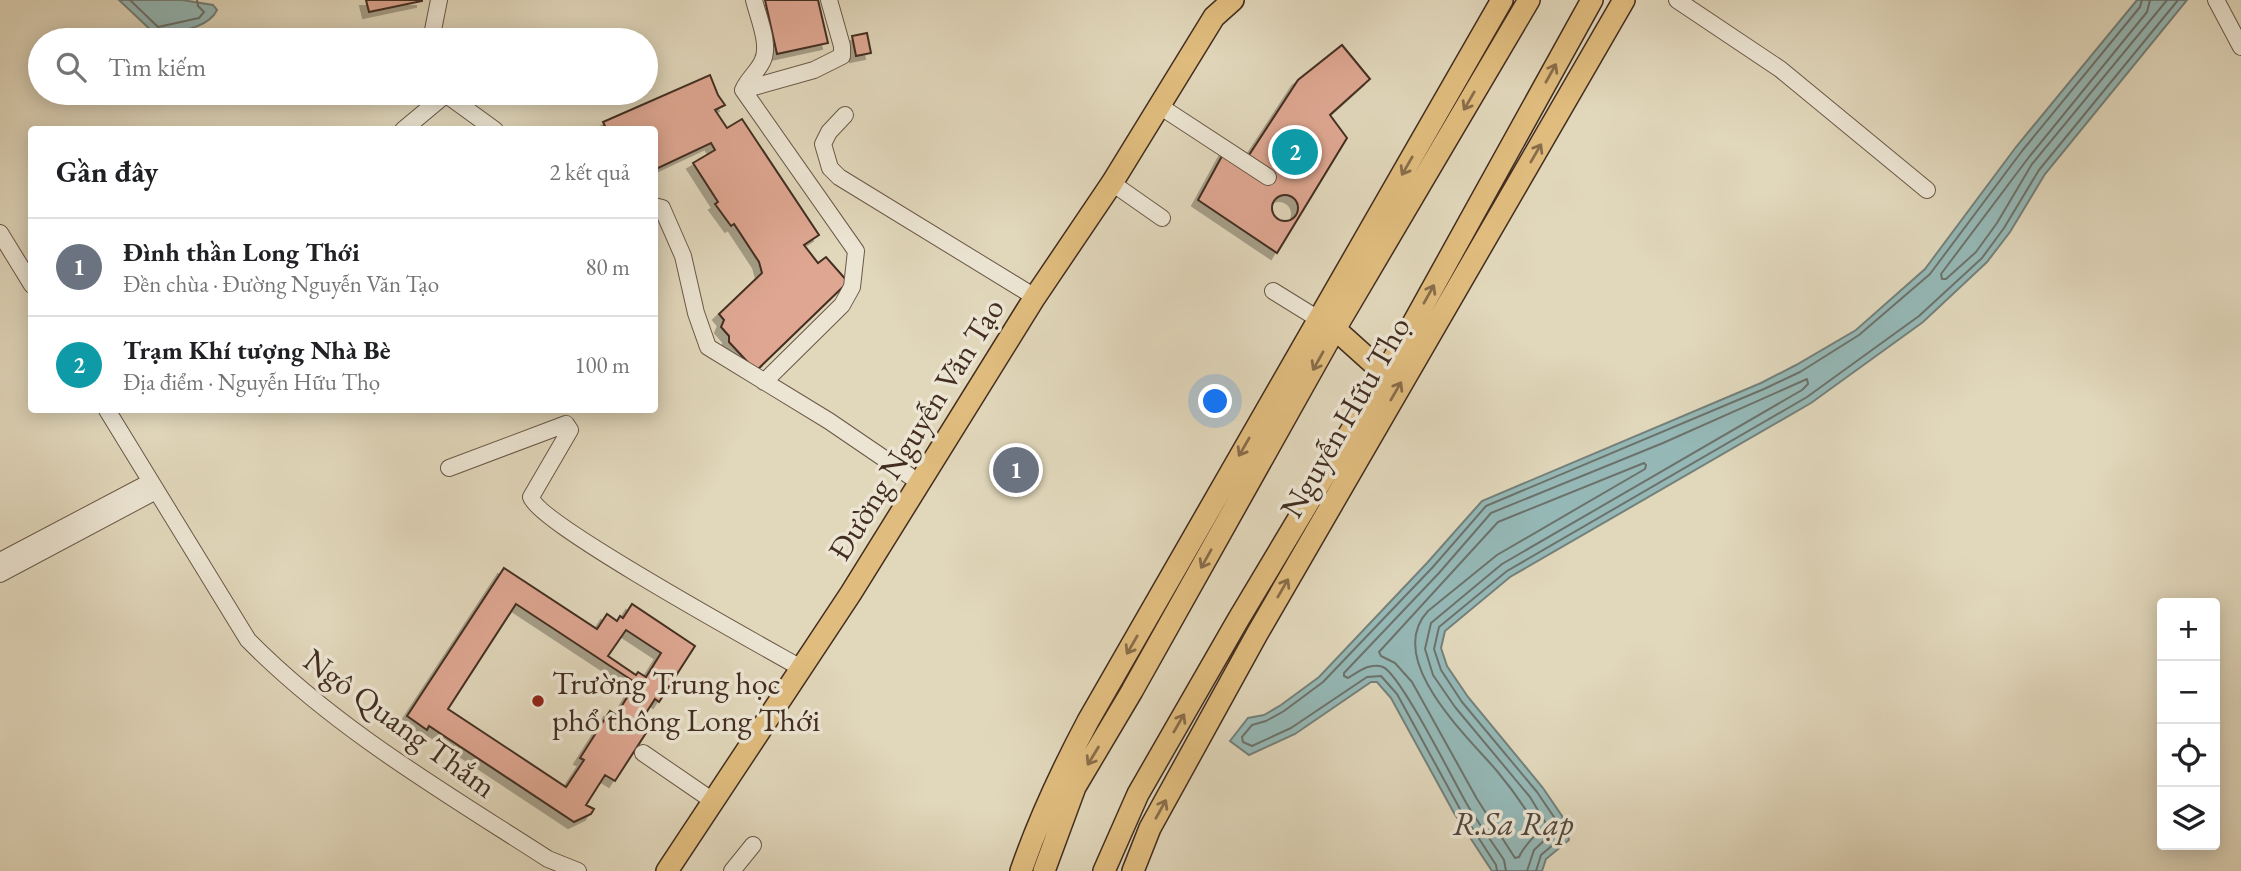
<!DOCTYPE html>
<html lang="vi">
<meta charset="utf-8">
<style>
body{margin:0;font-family:"EB Garamond",serif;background:#f2f2f2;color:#202124}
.controls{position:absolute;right:21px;bottom:21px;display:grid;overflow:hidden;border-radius:7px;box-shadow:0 4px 18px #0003}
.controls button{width:63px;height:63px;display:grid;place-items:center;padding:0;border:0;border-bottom:2px solid #e0e0e0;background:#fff;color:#202124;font:35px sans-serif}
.you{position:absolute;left:1216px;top:402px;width:24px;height:24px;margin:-18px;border:5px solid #fff;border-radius:50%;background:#1a73e8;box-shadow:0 0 0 10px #1a73e833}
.badge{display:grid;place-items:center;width:46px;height:46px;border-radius:50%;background:#111827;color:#fff;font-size:23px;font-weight:700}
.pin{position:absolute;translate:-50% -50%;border:4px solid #fff;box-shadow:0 2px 7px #0006}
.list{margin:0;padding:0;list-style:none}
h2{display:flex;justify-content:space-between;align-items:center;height:91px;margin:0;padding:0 28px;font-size:30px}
h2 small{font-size:23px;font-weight:400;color:#757577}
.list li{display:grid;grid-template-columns:46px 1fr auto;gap:21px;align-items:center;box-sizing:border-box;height:98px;padding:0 28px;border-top:2px solid #e0e0e0}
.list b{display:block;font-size:26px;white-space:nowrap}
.list p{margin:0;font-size:23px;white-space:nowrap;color:#757577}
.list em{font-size:23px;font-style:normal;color:#757577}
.icon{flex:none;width:38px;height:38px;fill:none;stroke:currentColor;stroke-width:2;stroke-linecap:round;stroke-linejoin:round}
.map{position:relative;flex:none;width:2241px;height:871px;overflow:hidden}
.search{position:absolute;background:#fff;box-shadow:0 4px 18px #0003;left:28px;top:28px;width:630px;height:77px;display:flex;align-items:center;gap:18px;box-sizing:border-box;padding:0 24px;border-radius:38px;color:#757577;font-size:26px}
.panel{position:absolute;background:#fff;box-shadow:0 4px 18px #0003;left:28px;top:126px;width:630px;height:287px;border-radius:7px}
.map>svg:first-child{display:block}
</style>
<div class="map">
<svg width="2241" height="871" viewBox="0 0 2241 871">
<defs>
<filter id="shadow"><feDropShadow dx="-6" dy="6" stdDeviation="0" flood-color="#0004"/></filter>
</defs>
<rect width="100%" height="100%" fill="#e1d7bb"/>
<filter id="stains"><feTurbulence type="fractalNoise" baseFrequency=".00286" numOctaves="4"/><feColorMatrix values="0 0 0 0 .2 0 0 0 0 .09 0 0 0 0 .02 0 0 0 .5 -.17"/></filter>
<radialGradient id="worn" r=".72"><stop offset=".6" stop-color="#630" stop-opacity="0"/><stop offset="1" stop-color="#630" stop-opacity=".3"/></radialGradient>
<path fill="#95b8b6" stroke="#74807a" stroke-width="2" d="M119,0h63l31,5 4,5c-9,19 -44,23 -62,24z
M2137,0h50l-142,174 -35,58 -23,30 -64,60 -112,81 -301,174 -65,54 -4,17 6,18 21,31 75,91 19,28 7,24 -23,19 -4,12h-50l-38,-58 -63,-115 -14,-16h-6l-76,52 -46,21 -19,-14 18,-23 16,-3 17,-10 38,-28 108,-114 55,-62 279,-118 35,-18 60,-35 69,-61 91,-122z"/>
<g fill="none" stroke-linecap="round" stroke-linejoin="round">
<path stroke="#6c726b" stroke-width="2" d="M130,0l28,27 41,-9 5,-6 -6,-6 -1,-6
M2150,0l-3,12 -118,145 -88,117 1,5h4l30,-27 21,-29 35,-59 135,-164
M1644,463l2,2 -1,4 -148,86 -69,56c-45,48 40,126 69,160 15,18 29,38 41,58 -2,8 -14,16 -19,28l-4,1 -38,-59 -65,-117 -17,-19 -14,-7 -2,-4 119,-130z
M1497,871l-1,-6 -36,-56 -63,-115 -16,-18 -14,1 -76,51 -39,18 -9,-4 -1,-5 10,-12 14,-4 18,-10 39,-29 109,-114 54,-62 278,-117 36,-17 59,-37 71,-61 92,-123 118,-144 2,-7
M1506,871l-2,-11c-12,-18 -25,-36 -36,-54 -14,-24 -67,-131 -85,-139 -13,-5 -25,5 -35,11l-4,-2v-3l95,-100 52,-60 172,-70 144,-64 1,5 -6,6 -300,174 -71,59 -6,26 8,26 22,32 75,90 21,35 -1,3 -16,15 -7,21
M1536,871l5,-16 20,-17 -5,-18 -19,-28 -75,-90 -21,-32 -7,-21 5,-22 68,-56 300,-174 112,-81 63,-58 22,-30 35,-58 139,-170"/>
</g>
<path fill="#dfa792" stroke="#422d20" stroke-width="2" fill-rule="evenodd" filter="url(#shadow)" d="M366,0h56v1l-53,11z
M765,0h53l10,43 -51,11z
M867,33l4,20 -15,3 -4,-20z
M1342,45l28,34 -40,36 17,23 -70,115 -79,-53 30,-55 19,13 51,-78z
M710,75l8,20 7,10 -10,5 12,18 15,-9 77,116 -15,10 14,18 8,-6 22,25 -92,89 -27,-29v-6l-8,-9 3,-7 -5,-6 43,-41 -3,-11 -25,-38 -3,2 -16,-22 3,-2 -25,-39 22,-13 -4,-7 -57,27v-40l-56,-1 7,-3 -2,-4z
M1272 208a13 13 0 1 1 26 0a13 13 0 1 1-26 0Z
M1012,454l20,13 -12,18 -19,-12z
M504,568l93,61 10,-15 10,7 3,-5 3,2 9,-14 63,42 -36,56 -4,-3 -18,28 9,6 -31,48 -10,-6 -19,30 8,4 -3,5 -17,8 -145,-96 -2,4 -20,-14zM516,604l120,79 -20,32 -6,-4 -30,47 4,2 -18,27 -118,-78zM626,630l35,23 -15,24 -8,-5 -2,3 -28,-19z"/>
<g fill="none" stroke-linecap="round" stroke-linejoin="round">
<defs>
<path id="minor" d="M754,0c4,17 17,46 8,62 -5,10 -14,17 -19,28l113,161 -4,36 -10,18 -78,77
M1677,0l103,69 147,121
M2216,0l25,47
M433,40l-1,-5 7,-35
M743,90l71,-20 28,-14v-10l-13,-46
M444,93l51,37
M1158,105l110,72
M845,115l-16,17 -6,12 7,24 9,9 196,120
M403,130l42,-35
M1112,183l50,35
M654,206l8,2 21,48 13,57 12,34 121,74 91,62
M0,233l32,52
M1273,291l55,34
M107,410l141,230c88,89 196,152 300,219l30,12
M449,468l117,-44 4,6 -39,67c7,26 233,150 270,171
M0,561l150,-79
M0,574l156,-83
M643,753l70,48
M732,871l21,-26"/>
<path id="major" d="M1335,329l50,45
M667,871l184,-278 184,-296 77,-114 102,-166 19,-17
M1021,871c18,-52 41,-101 67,-150l414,-721
M1044,871l31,-84 57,-96 203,-362 194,-329
M1104,871l34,-77 100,-174 147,-246 207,-374
M1133,871l17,-43 107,-194 367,-634"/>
</defs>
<use href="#minor" stroke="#6a5847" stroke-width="18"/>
<use href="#major" stroke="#422d20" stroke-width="24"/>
<use href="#minor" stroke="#ece5d3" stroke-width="16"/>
<use href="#major" stroke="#e0bc7e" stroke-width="21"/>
</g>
<defs><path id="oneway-shaft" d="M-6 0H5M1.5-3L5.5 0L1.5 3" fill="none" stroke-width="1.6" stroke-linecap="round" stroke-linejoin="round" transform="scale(1.75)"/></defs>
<g stroke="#896d4a">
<use href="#oneway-shaft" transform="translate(1551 73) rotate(-61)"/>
<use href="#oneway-shaft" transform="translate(1469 101) rotate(120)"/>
<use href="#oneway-shaft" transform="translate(1536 153) rotate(-60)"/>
<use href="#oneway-shaft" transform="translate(1407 166) rotate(120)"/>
<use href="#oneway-shaft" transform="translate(1429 294) rotate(-61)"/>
<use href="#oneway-shaft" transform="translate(1318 361) rotate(119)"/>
<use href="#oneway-shaft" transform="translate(1396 391) rotate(-60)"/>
<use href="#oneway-shaft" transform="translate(1244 447) rotate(120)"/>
<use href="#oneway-shaft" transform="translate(1206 559) rotate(119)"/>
<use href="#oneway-shaft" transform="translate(1283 588) rotate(-60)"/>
<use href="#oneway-shaft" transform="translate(1132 645) rotate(120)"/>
<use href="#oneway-shaft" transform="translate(1179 723) rotate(-60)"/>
<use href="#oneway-shaft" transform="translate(1093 756) rotate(121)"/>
<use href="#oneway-shaft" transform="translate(1161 809) rotate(-61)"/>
</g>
<circle fill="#8f2418" stroke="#ece5d3" stroke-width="2.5" cx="538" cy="701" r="7"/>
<g text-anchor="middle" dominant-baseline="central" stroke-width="7" stroke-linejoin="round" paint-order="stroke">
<g font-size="32" fill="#422d20" stroke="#ece5d3">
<text transform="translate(1345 417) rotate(-60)">Nguyễn Hữu Thọ</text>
<text transform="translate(916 429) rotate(-58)">Đường Nguyễn Văn Tạo</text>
<text transform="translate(400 723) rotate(36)">Ngô Quang Thắm</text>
</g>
<g font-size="32" fill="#422d20" stroke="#ece5d3" text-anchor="start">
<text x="552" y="683">Trường Trung học<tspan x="552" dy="37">phổ thông Long Thới</tspan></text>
</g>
<g font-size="33" font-style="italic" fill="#53493e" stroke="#ece5d3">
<text x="1513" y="823">R.Sa Rạp</text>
</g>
</g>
<rect width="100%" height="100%" filter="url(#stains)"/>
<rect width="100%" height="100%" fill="url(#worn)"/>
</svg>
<div class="controls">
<button>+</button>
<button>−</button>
<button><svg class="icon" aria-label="locate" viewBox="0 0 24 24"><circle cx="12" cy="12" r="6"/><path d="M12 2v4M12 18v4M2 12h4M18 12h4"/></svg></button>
<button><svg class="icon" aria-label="layers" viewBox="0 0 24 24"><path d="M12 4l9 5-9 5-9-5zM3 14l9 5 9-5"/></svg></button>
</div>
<div class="you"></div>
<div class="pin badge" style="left:1016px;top:470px;background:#6b7280">1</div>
<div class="pin badge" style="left:1295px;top:152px;background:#0f9aa8">2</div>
<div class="search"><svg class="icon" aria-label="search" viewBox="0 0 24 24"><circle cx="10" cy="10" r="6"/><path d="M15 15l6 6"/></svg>Tìm kiếm</div>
<section class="panel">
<h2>Gần đây<small>2 kết quả</small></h2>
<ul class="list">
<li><span class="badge" style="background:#6b7280">1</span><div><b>Đình thần Long Thới</b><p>Đền chùa · Đường Nguyễn Văn Tạo</p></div><em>80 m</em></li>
<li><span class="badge" style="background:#0f9aa8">2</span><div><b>Trạm Khí tượng Nhà Bè</b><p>Địa điểm · Nguyễn Hữu Thọ</p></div><em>100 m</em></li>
</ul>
</section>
</div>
